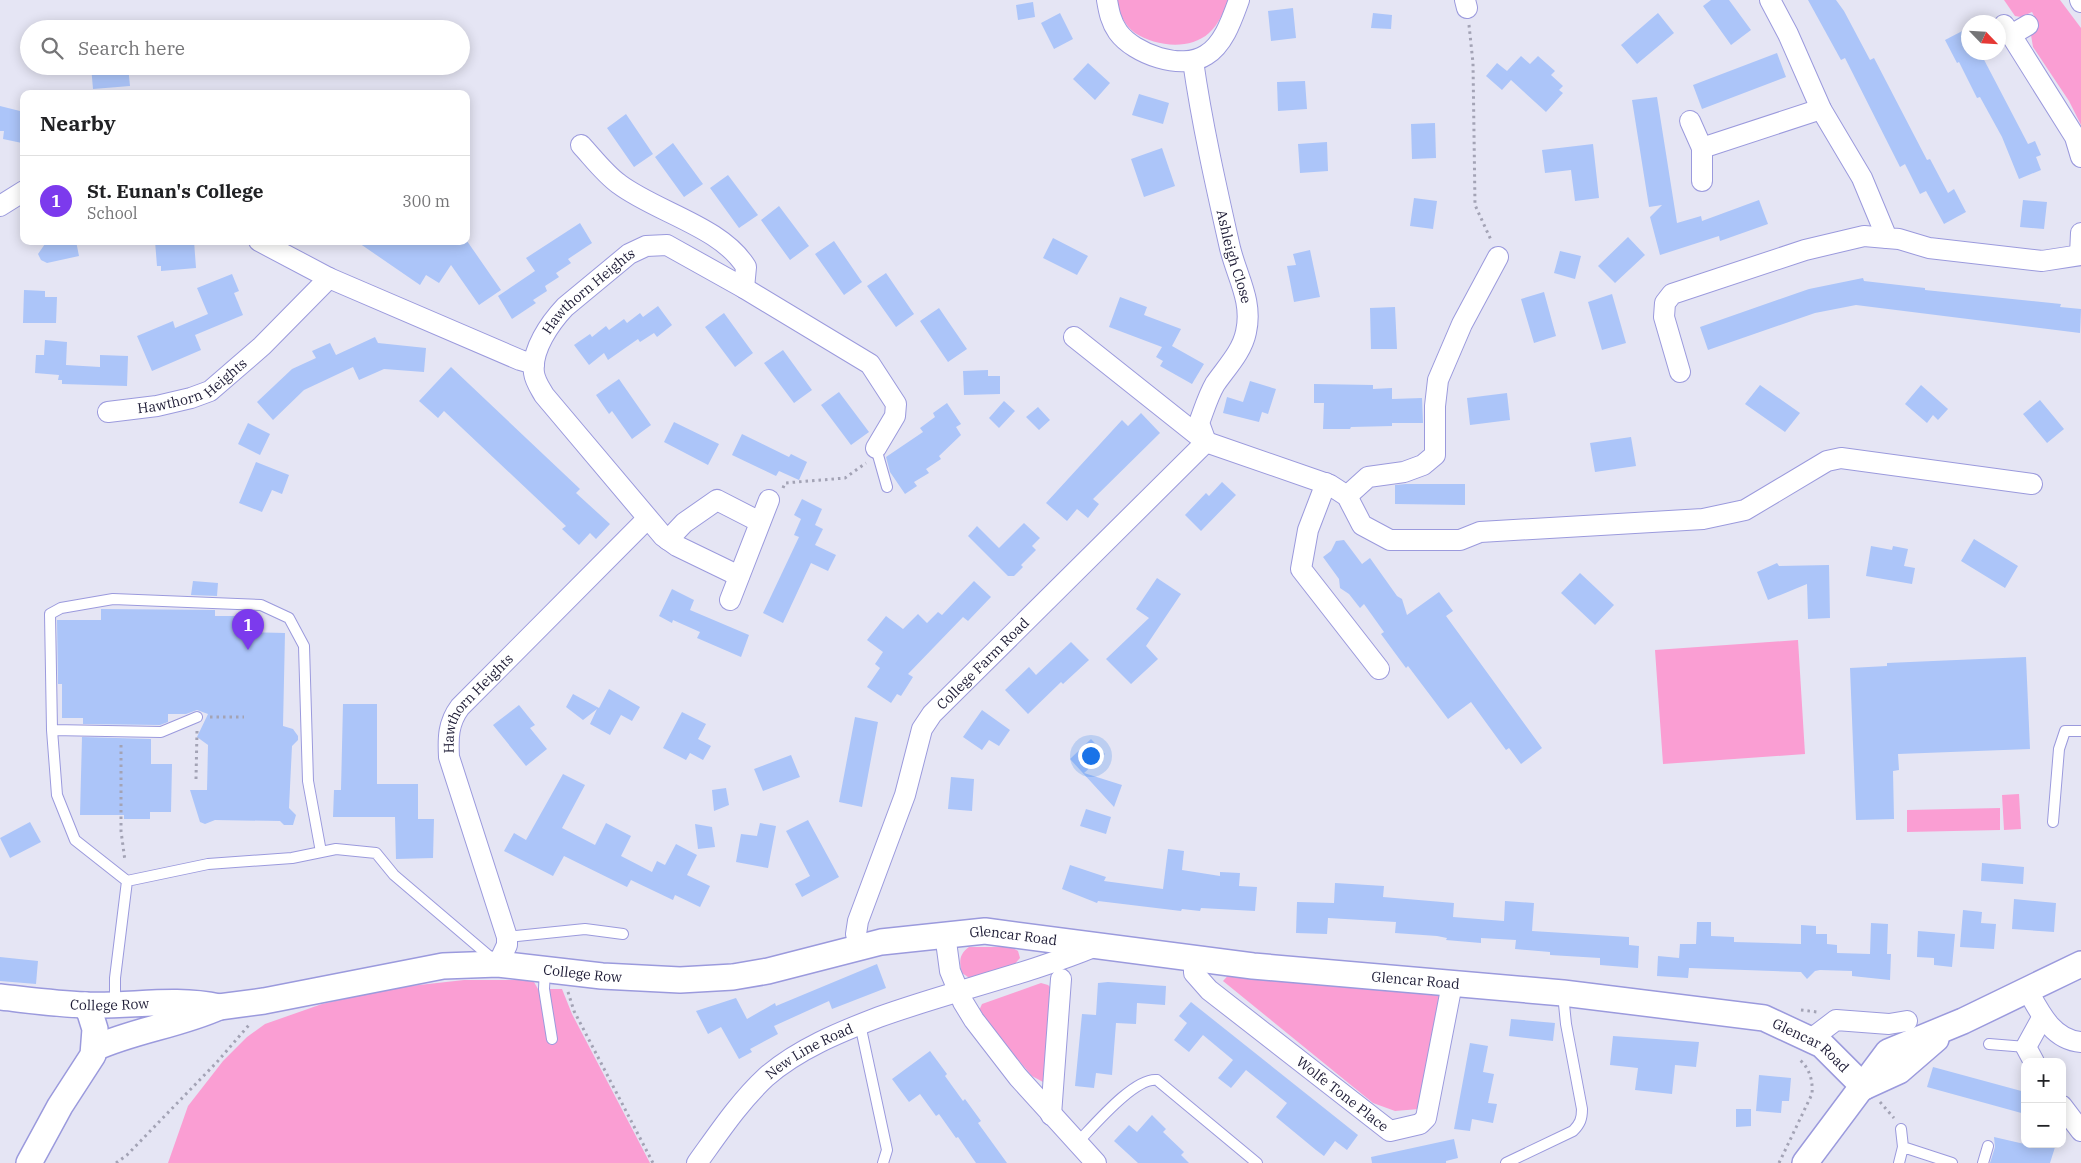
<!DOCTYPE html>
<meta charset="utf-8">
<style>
body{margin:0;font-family:"IBM Plex Serif",serif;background:#f6f6f6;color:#202124}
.controls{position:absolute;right:15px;bottom:15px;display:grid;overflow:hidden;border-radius:10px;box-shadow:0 2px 12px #0003}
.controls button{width:45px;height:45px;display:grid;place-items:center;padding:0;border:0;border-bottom:1px solid #e0e0e0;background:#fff;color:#202124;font:25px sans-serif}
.compass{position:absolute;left:1961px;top:15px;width:45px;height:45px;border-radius:50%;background:#fff;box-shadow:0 2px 12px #0003;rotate:115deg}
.you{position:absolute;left:1090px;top:755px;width:18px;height:18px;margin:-12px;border:4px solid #fff;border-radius:50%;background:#1a73e8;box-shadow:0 0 0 8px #1a73e833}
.badge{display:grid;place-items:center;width:32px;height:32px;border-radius:50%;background:#7c3aed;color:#fff;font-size:16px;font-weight:700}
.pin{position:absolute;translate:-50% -41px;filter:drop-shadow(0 1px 2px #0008)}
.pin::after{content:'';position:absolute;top:26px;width:18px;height:15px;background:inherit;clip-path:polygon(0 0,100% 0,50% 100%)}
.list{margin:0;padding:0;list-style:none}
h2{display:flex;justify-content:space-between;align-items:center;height:65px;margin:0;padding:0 20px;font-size:21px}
h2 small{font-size:16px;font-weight:400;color:#757577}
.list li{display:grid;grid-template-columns:32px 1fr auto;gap:15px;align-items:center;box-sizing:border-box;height:90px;padding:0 20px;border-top:1px solid #e0e0e0}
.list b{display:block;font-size:19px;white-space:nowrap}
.list p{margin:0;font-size:16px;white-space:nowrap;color:#757577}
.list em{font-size:16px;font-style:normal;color:#757577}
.icon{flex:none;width:28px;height:28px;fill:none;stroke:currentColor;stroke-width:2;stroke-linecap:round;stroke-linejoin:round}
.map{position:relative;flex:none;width:2081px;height:1163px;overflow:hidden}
.search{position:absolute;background:#fff;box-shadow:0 2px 12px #0003;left:20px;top:20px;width:450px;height:55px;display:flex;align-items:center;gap:12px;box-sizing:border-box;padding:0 18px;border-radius:28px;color:#757577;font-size:19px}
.panel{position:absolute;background:#fff;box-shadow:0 2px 12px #0003;left:20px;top:90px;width:450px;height:155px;border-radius:10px}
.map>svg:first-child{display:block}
</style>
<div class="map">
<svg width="2081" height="1163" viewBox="0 0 2081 1163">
<rect width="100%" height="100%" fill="#e5e5f4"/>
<path fill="#fa9ed3" d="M1116,0h112c-4,12 -10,25 -19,33 -20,18 -54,13 -74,0 -11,-8 -16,-21 -19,-33z
M2004,0h56l21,28v97l-12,-24 -36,-54 -2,-12 8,-9 -7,-14 -11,5 -6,-1z
M1798,640l7,114 -142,10 -8,-114z
M2019,794l2,35 -17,1 -2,-35z
M2000,808v22l-93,2v-22z
M969,947h42l7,4 2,7 -7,8 -42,13 -9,-6c-3,-11 -3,-19 7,-26z
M1234,969l206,26 -21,114 -24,2 -22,-8 -150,-122z
M464,980h61l9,2 4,7h24l10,25 78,149h-482l20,-57 35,-45 24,-24 18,-13 57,-20 70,-16z
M1041,983l7,2 4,4 -9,93 -11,-6 -54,-63 4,-9z"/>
<path fill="#acc5f9" d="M1711,0h18l22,30 -20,15 -28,-39z
M1808,0h28l8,11 26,49 4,-2 53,102 3,-1 18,34 6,-4 12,23 -22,12 -18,-33 -6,3 -15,-30 -5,3 -55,-109 -4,2z
M1033,2l2,15 -17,3 -2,-15z
M1293,8l3,30 -25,3 -3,-30z
M1060,13l13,26 -19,10 -13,-26z
M1373,13l19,2 -1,14 -20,-1z
M1658,13l16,20 -37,31 -16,-19z
M1968,28v24h12l48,92 7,-3 6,14 -5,2 5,13 -22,9 -17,-42 -22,-40 -3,1 -18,-36 -2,1 -12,-23z
M1777,53l9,24 -84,32 -9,-24z
M1521,56l9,8 8,-8 17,15 -4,4 12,11 -4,4 4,3 -17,19 -35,-32 -9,10 -16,-14 11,-13 10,8z
M1088,63l22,20 -15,17 -22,-21z
M91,66h37l2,20 -37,3z
M1305,81l2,28 -29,2 -1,-29z
M1139,94l30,9 -6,21 -31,-9z
M1657,97l20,126 24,-7 1,5 57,-21 9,24 -48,17 -1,-5 -59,19 -10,-38 12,-12 -13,2 -17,-107z
M0,106l24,6 -2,31 -19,-4 1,-8h-4z
M626,114l27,40 -19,13 -27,-39z
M1435,123l1,35 -24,1 -1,-35z
M1327,142l1,29 -28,2 -2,-29z
M673,143l30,41 -19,13 -29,-40z
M1593,144l6,54 -24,3 -4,-31 -26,3 -3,-23z
M1162,148l13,38 -31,11 -13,-38z
M728,175l30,40 -19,13 -29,-40z
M1414,198l23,3 -4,28 -23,-3z
M2023,200l24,2 -3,27 -24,-2z
M779,206l30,40 -19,14 -29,-40z
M580,223l12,20 -24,16 3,4 -15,10 3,4 -14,9 2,5 -14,9 3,3 -24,16 -14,-23 37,-25 -9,-13z
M1628,237l17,18 -30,28 -17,-17z
M1053,238l35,18 -11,19 -34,-17z
M47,241h29l3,15 -32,7 -6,-3 -3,-6z
M155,241h39l2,27 -35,3v-5h-4z
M356,241h111l34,49 -22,15 -28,-40 -12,18 -13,-8 -6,10z
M834,241l28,41 -18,13 -29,-41z
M1310,250l10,47 -26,5 -7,-36 9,-1 -3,-11z
M1560,251l21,5 -6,23 -21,-6z
M886,273l28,41 -18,13 -29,-41z
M232,274l7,17 -5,2 9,22 -48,20 6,15 -49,21 -15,-35 36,-15 2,7 33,-14 -11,-26z
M1863,278l1,3 61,7v2l136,14 -1,3 21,2 -1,24 -224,-28 -41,8 -107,37 -8,-23 109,-38z
M24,290l21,1v6h12l-1,26h-33z
M1544,292l12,44 -22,7 -13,-44z
M1612,294l14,49 -24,7 -14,-48z
M1120,297l27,10 -3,8 37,14 -9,17 32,18 -12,20 -32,-18 3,-5 -7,-4 6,-10 -53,-20z
M658,306l14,19 -15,12 -3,-4 -14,9 -2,-3 -30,21 -4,-7 -15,12 -15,-20 16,-11 2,3 14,-11 3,4 15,-11 3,4 13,-10 3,4z
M1395,307l2,42h-26l-1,-41z
M939,308l28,41 -19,13 -28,-41z
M724,313l29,40 -18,14 -30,-40z
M375,337l3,6 48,5 -2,24 -40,-3 -25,11 -6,-13 -49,23 -31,30 -16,-18 35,-33 24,-11 -4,-7 18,-8 6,12z
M45,340l22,2 -1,23 34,2v-12l28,1 -1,30 -65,-2v-4h-4l1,-5 -24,-2 1,-18h8z
M783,350l29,40 -18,13 -30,-40z
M451,367l129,122 -4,4 34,31 -14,15 -6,-6 -11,12 -17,-16 4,-3 -122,-115 -6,7 -19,-17z
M988,370v6h12v18l-36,1 -1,-24z
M619,379l32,46 -19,14 -20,-28 -3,3 -13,-19z
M1250,381l26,8 -8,25 -6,-2 -3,10 -36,-9 4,-16 16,5z
M1314,384l59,1v4l19,-1v11l30,-1 1,25h-31v3l-41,1 -1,2h-27l1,-26h-10z
M1760,385l40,28 -15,19 -40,-28z
M1921,385l27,24 -10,11 -5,-5 -6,8 -22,-19z
M839,392l30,40 -18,13 -30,-40z
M1507,393l3,27 -40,5 -3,-27z
M2040,400l24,29 -17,14 -24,-29z
M1004,401l11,10 -16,17 -10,-10z
M947,403l14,21 -5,3 5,8 -22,21 2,3 -15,10 3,4 -15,9 3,4 -12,8 -15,-22 -4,-15 37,-25 -3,-4 15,-11 -2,-4z
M1038,407l12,13 -11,10 -13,-13z
M1141,413l19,20 -67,66 6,5 -11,14 -11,-9 -10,12 -21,-18 76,-83 6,6z
M674,422l45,22 -11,21 -44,-23z
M248,423l22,11 -10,21 -22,-11z
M742,434l47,23 2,-3 16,8 -8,18 -20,-9 -3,5 -44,-21z
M1631,437l5,29 -41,6 -5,-29z
M256,462l33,13 -7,19 -10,-4 -10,22 -23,-9z
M1222,482l14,13 -35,36 -16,-16 21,-22 3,3z
M1406,484h59v21l-70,-1v-19z
M802,499l20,10 -7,16 8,4 -8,16 21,10 -8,16 -17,-8 -28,60 -20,-10 36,-76 -5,-2 7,-16 -7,-4z
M1024,523l16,15 -8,8 4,4 -15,15 2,2 -9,9h-6l-40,-40 9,-10 22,22z
M1974,539l44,27 -13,22 -44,-27z
M1344,540l18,24 8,-6 27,38 5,3 5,16 32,-23 14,19 -7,5 96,132 -21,16 -12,-16 -3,2 -35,-48 -23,17 -40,-53 -2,2 -25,-34 3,-2 -20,-28 -4,4 -11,-14 -9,-6 -1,-9 -16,-22 8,-6 5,-10z
M1871,546l21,4 1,-4 15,3 -4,17 11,2 -3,16 -46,-8z
M1777,563l2,3 50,-1 1,53 -22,1 -1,-35 -39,16 -11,-28z
M1580,573l34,32 -19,20 -34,-32z
M1157,578l24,16 -35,52 12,13 -27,25 -25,-25 43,-41 -13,-9z
M193,581l25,2 -1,13 -26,-1z
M974,581l17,16 -23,24 -5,-4 -55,57 5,3 -12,19 -4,-2 -6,9 -24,-16 13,-19 -5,-4 8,-12 -16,-12 19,-24 17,13 15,-15 9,9 11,-11 4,3z
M672,589l22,11 -4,10 59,25 -8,22 -44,-19 3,-6 -27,-12 -1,3 -13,-7z
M101,609l114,1v6h30v16l40,1 -2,93 10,3 5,7v4l-6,6 -3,62 7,7 -3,10h-9l-4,-4 -65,-1 -10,4 -5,-2 -10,-32h17l1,-45 -11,-8 11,-23 -11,-4 -11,4h-18v8l-8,3 -77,-1v-6h-21v-34h-4l-1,-64h44z
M1071,642l18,18 -26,24 -2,-2 -33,32 -23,-24 24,-23 7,8z
M2026,657l4,92 -132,5 1,16 -6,1 1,48 -38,1 -6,-152 37,-2v-3z
M609,689l31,18 -8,14 -11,-6 -11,20 -20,-11 7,-15 -14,11 -17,-13 7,-13 26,14z
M343,704h34v80h41v35h16l-1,39 -37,1 -1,-42h-62l1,-27h7z
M519,705l16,20 -5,3 17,21 -21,17 -33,-41z
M982,710l28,20 -11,16 -10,-6 -7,10 -19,-13z
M682,712l24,12 -8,15 13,7 -8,14 -13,-7 -4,7 -23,-12z
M855,717l23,5 -16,85 -23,-5z
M82,737l69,2v25h21l-1,48h-21v7h-26v-4h-44z
M1091,739l14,15 -21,19 38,12 -8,22 -44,-48z
M791,755l9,22 -37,14 -9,-22z
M563,774l22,11 -23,43 33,17 11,-22 25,13 -10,20 31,16 5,-11 8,4 11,-21 21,11 -10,20 23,11 -10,21 -25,-12 -2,5 -42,-20 -4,7 -63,-31 -11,20 -49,-25 10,-18 12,7z
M951,777l23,2 -2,32 -24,-2z
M726,788l3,17 -15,6 -2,-21z
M1086,809l25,8 -5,17 -26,-8z
M808,820l31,57 -37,20 -7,-13 15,-8 -24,-45z
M30,822l11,20 -31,16 -10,-20z
M760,823l16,3 -8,42 -32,-6 5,-28 16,2z
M695,824l17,3 3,20 -17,2z
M1168,849l16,2 -2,19 38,6v-4l20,1 -1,13 18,1 -2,24 -54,-3 -1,3 -18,-2 -1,2 -83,-10 -1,2 -35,-14 8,-24 36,12 -2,4 59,8z
M1982,863l42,4 -1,17 -42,-3z
M1335,883l49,3 -1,11 71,6 -1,14 51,4 1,-20 29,2 -2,28 97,6v8l10,1 -1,22 -38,-3v-7l-50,-3v-3l-35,-3 1,-9 -35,-2v5l-35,-3 1,-2 -10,-2 -42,-3 1,-11 -68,-4 -1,16 -31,-1 1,-31 37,1z
M2014,899l42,4 -2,29 -42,-3z
M1963,910l19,2 -1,11 15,1 -2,25 -34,-2z
M1697,922h14v14l23,1v5l67,2v-19l15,1v8h11v10l10,1v8l33,1 1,-31 17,1 -1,30h4l-1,26 -38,-4v-5l-32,-1 -5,1 -8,8 -6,-7 -112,-4 -1,10 -31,-2 1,-20 21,2 1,-14h16z
M1918,931l37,3 -3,33 -18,-2v-7l-17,-1z
M0,957l38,4 -2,23 -36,-3z
M877,964l9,24 -54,21 -3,-8 -55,25 4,8 -28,15 2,3 -13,7 -18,-32 -13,7 -12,-23 40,-13 11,21 28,-16 1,3z
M1108,982l58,4 -1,19 -28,-2 -1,21 -20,-1 -4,52 -16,-2 -2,15 -19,-2 7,-72 14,1 2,-32z
M1191,1002l167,133 -11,15 -12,-9 -11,15 -8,-6 -40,-33 11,-14 -41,-33 -15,18 -13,-10 15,-18 -30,-25 -14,17 -15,-12 13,-17 -8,-7z
M1511,1019l44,4 -2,18 -44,-5z
M1613,1036l86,6 -3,25 -21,-2 -3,29 -37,-4 3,-22 -28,-3z
M1470,1043l18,3 -5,26 11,2 -6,29 9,1 -4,19 -21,-4 -2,12 -16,-2z
M930,1051l17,23 -2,2 18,25 2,-2 16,22 -3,2 29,40h-31l-18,-26 -2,1 -17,-24 -3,2 -16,-22 -11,8 -17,-23z
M1933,1067l92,25v22l-98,-27z
M1759,1075l32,3 -2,23h-7l-1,12 -25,-2z
M1736,1109h15v17l-15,1z
M1152,1115l14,14 -3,3 21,20 -3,3 8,8h-51l-24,-22 15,-16 8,7z
M1994,1137l39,9 23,-2 -6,19h-60l5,-16z
M1454,1139l4,19 -12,3v2h-74l-1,-6z"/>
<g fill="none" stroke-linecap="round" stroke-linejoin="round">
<defs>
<path id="service" d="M876,448l11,39
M197,717l-36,15 -109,-2 5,65 18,45 52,41 81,-17 84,-6 44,-9 40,4 18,22 101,86
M52,730l-2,-116 11,-6 52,-9 148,6 28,13 15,28 4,135 13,71
M2053,822l6,-73 6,-18h16
M507,937l78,-8 38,5
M545,969l-1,20 8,50
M115,1003v-25l12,-97
M860,1024l27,126 -4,13
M1989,1044l37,3
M1076,1144c16,-16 58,-67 81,-64l100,83
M1903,1147l49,16
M1506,1163l67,-32c7,-7 9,-12 9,-22l-16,-85 -3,-30
M1899,1163l4,-16 -2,-18
M1983,1163l5,-17"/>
<g id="minor">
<path d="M1107,0c2,12 4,22 11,32 16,22 64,39 88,23 18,-11 26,-36 33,-55"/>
<path d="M1465,0l2,8"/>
<path d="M1770,0l18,34 33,75 41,69 25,60 12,1 30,9 113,13 39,-6"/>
<path d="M2080,0l1,2"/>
<path d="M2004,25l7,10 17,-10"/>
<path d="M2011,35l64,102 6,20"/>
<path id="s1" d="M1193,61c9,63 23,125 37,187 7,29 23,53 16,84 -4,20 -20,36 -31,52 -7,12 -11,26 -16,39l7,19"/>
<path d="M1690,121l12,27v33"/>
<path d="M581,145c12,13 24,29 38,39 37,28 103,43 127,83l-2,21"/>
<path d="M1702,148l119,-39"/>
<path d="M0,206l24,-15"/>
<path d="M259,241l70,37 191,82 14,4"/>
<path d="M2080,255l1,-22"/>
<path d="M1074,337l132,105 124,43 17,11 15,29 28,15h70l20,-8 223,-13 42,-9 82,-49 14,-3 191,26"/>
<path d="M1680,372l-16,-55 1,-14 7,-9 133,-44 59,-14 23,2"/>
<path id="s2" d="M108,412l49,-6 34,-8 19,-7 52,-45 67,-68"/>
<path d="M1326,483l-18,47 -7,39 78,100"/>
<path d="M1347,496l21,-19 36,-5 19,-7 12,-10v-49l3,-26 24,-56 36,-67"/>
<path d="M668,540l16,-17 33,-23 43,22"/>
<path id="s3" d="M739,576l-62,-30 -14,-10 -119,-141c-4,-7 -9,-14 -10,-22 -3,-23 16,-50 31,-66l64,-53 17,-8 21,-1 77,43 126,76 26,40 -1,12 -19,32"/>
<path d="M730,600l39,-100"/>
<path d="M945,934l5,37 13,31 11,18 44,57 78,86"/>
<path id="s4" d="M860,946l-4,-12 2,-13 47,-126 17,-66 10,-15 274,-272"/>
<path id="s5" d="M1194,959v14l15,17 181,141 30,-7 6,-6 26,-134"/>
<path id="s6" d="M498,964l9,-19v-8l-58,-180c-1,-19 -1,-34 11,-50l187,-188"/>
<path d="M2028,991c12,22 25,49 53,51"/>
<path d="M1811,1039l25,-19 53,4 18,-3"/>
<path d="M2034,1062l-8,-15 16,-29"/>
<path d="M2062,1106l19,25"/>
<path d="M1051,1115l10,-136"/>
<path id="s7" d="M697,1163c21,-29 42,-61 69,-86 32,-28 74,-45 113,-60 72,-26 147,-42 217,-71"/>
</g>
<g id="tertiary">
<path id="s8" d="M0,997c28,3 57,7 85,8 45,2 89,-8 134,2 -40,18 -84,23 -124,41"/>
<path id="s9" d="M219,1007l45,-6 179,-35 55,-2 104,12 78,4 53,-3 35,-6 113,-29 104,-11 268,35 310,27 201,25 58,27 42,42"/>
<path d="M1864,1087l35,-16 37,-32"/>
<path d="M29,1163l31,-57 33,-51 2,-26 -5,-16 -5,-8"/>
<path d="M1805,1163l83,-111 75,-31 118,-57"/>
</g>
</defs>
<use href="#service" stroke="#9b9add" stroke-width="12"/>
<use href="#minor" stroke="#9b9add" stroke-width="22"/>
<use href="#tertiary" stroke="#9b9add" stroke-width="28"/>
<path stroke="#a3a3b5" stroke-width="3" stroke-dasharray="2.5 4" stroke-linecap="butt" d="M1469,25l4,38 2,142 16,35
M783,488l2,-5 60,-5 21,-15
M210,717h34
M121,745v86l4,30
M196,779l1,-48
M568,992l6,19 79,152
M1801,1010l16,2
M1880,1102l14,16
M116,1163l11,-8 90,-93 32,-37
M1779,1163l33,-69c1,-13 -2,-25 -12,-34"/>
<use href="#service" stroke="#fff" stroke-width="10"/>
<use href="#minor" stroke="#fff" stroke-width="20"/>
<use href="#tertiary" stroke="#fff" stroke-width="25"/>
</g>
<g text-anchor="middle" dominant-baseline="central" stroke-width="4" stroke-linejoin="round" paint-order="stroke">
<g font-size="14" fill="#1d1b35" stroke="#f4f4f4">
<text stroke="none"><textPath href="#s1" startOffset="200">Ashleigh Close</textPath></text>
<text stroke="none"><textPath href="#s3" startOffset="398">Hawthorn Heights</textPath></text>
<text stroke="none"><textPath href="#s2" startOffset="90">Hawthorn Heights</textPath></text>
<text stroke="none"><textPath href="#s4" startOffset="318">College Farm Road</textPath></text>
<text stroke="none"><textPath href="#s6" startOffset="282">Hawthorn Heights</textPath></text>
<text stroke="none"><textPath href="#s9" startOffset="804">Glencar Road</textPath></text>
<text stroke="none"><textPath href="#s9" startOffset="368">College Row</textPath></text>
<text stroke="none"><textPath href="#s9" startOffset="1209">Glencar Road</textPath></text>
<text stroke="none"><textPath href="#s8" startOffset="110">College Row</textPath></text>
<text stroke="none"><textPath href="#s9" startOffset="1614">Glencar Road</textPath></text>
<text stroke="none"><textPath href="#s7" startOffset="161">New Line Road</textPath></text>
<text stroke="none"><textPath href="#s5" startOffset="206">Wolfe Tone Place</textPath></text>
</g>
</g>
</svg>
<div class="controls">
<button>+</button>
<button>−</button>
</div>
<svg class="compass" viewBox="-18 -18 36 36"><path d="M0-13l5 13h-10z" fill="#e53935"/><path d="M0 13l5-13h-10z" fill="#757577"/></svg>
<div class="you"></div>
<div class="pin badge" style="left:248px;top:650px">1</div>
<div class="search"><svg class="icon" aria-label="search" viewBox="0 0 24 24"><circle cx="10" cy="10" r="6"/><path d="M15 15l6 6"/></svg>Search here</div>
<section class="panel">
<h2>Nearby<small></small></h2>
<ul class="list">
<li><span class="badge">1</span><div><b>St. Eunan's College</b><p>School</p></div><em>300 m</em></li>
</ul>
</section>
</div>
